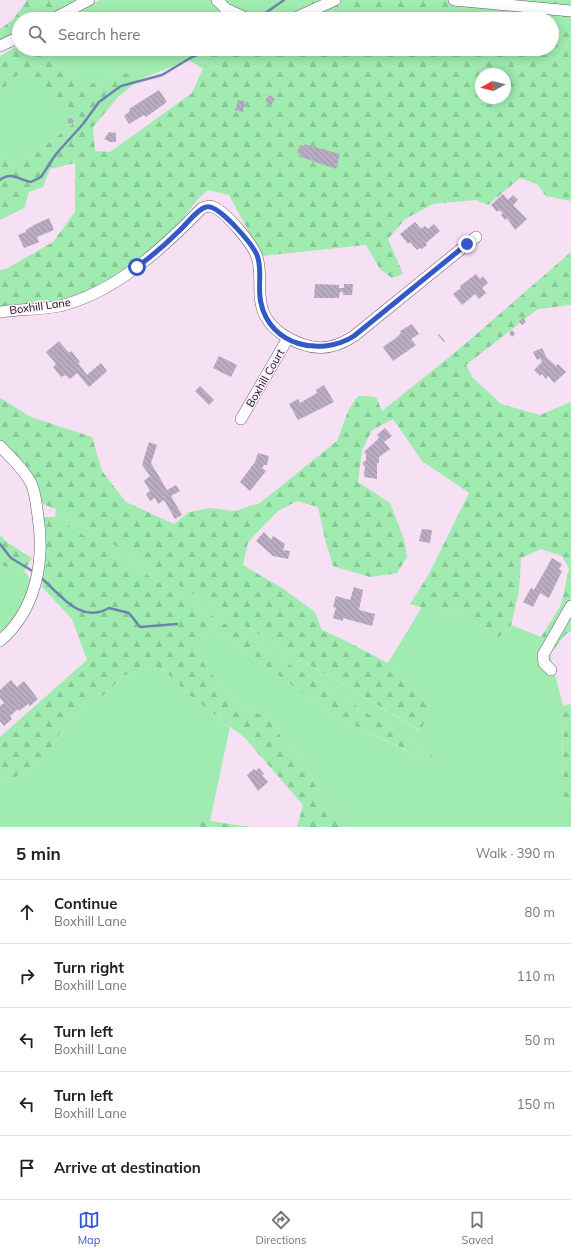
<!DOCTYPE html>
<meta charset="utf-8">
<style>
body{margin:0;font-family:Mulish,sans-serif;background:#f6f6f6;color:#222}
.compass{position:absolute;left:475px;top:68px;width:36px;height:36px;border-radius:50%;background:#fff;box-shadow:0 2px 10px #0003;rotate:262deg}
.stop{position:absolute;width:12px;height:12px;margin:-9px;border:3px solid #3359c9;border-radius:50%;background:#fff}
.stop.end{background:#3359c9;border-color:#fff;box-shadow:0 1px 4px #0008}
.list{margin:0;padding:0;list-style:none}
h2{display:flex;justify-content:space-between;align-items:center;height:52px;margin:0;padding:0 16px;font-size:17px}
h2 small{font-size:13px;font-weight:400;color:#767676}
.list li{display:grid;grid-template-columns:26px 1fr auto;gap:12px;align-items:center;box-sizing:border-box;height:64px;padding:0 16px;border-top:1px solid #e0e0e0}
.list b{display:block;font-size:15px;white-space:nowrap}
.list p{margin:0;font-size:13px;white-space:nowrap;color:#767676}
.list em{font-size:13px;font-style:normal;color:#767676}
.icon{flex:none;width:22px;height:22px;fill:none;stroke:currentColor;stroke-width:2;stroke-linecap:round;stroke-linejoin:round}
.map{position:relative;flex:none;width:571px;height:827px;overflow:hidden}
.search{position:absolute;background:#fff;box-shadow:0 2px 10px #0003;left:12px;right:12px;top:12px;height:44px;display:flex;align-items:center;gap:10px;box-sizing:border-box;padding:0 14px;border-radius:22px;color:#767676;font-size:15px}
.sheet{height:372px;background:#fff}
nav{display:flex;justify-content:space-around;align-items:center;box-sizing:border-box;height:56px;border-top:1px solid #e0e0e0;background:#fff;font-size:11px;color:#767676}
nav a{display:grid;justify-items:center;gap:2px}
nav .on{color:#3359c9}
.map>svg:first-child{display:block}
</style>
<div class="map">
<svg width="571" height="827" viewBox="0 0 571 827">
<defs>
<pattern id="forest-firs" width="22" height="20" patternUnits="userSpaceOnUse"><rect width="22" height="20" fill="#9febb0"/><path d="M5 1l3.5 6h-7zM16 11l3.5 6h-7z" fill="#88c896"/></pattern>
<pattern id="building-back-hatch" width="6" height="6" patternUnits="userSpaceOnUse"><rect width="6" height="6" fill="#b9abc1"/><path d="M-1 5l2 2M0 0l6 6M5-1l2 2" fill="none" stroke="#9e92a5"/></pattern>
</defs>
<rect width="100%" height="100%" fill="#f5e0f4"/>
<path fill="#9febb0" d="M100,0h199l3,19h-236z
M38,49h174l-9,20 -14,-9 -49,19 -8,-8 -36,13 -32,-10z
M24,69l49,42v13l-39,30 -16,7 -18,-2v-61l7,-14z
M56,509l192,119 172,103 10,-25 -42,-43 34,-56 14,5 21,-3 42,28 12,-12 30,12 9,17 13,52 -1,89 9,6v26h-221l-30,-31 -15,-33 -18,-16 -16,-27 -38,-19 -35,-45 4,-22 13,-5 119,87 71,34 28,10 -1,-6 -377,-237z
M0,565l24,6 8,10 -5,19 -27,36z
M146,668l19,3 24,24 41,32 -20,94h-13l1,6h-198v-45l26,-9 22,-18 19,-35 41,-28 14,-16z"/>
<path fill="url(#forest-firs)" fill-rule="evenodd" d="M27,0h51l-32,19h-27v16l-19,11v-17l13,-9z
M299,0h272v201l-25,-5 -9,-12 -17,-6 -32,27 -12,-5 -43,4 -28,15 -17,20 15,35 -11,4 -12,-9 -14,-24 -104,11 -33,-61 -21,-5 -11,10 -25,33 -58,45 -38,19 -25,7 -51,3v-37l6,-1 47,-27 22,-30v-49l-25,6 -7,18 -14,5 -5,16 -24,12v-61l18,2 16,-7 39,-30v-13l-49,-41 -17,14 -7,14v-42l19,-11v4h19l26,25 32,10 36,-13 8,8 -22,18 -25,30 2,24 15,1 82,-59 20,-44h340v-30h-250zM481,74h24v24h-24z
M571,252v53l-33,4 -72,56 7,13 28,26 39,11 31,-13v229l-5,3 -16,20 -9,-17 20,-32 8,-37 -7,-12 -21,-7 -20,9 -2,33 -8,34 -12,12 -42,-28 -21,3 -26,-8 19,-30 40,-81 -47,-32 -29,-42 -21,11 -10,20 -4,32 32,21 14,36 3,18 -10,16 -27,4 -37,-11 -7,-23 -8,-36 -21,-6 -19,10 -30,31 -5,23 39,23 33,24 7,18 20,9 46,24 42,43 -9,25 -173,-103 -192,-119 -13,-5 -23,-44 -20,-11v-51l31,19 61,20 10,34 24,31 48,22 15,-12 21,-4 25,3 25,-8 77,-62 12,-32 9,-13 18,1 6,14 75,-60z
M44,517h11l377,237 1,6 -27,-10 -72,-34 -119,-87 -13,5 -4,22 35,45 38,19 16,27 18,16 15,33 30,31h-53l6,-22 -58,-67 -56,-43 -24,-24 -19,-3 -24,8 -14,16 -41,28 -19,35 -22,18 -26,9v-45l87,-77 -15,-41 -30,-32 3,-28 -3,-34z
M0,535l8,8 24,15 -8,13 -24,-6z
M571,704v97l-9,-6 1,-89z
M197,821h13l40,6h-52z"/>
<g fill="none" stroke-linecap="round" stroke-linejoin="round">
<path stroke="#6c85af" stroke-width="2.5" d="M252,14h12l20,-14
M0,180c11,-9 19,0 31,2l10,-5 15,-23 27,-30 16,-22 22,-16 41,-11 30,-18 18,-8
M0,544l11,14 23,14
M39,576c21,17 40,49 70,32l20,5 11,14 37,-3"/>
</g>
<path fill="url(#building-back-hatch)" d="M159,90l8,12 -21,15 -2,-2 -15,9 -5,-8 6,-5 -1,-2z
M269,95l6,4 -4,6 -6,-4z
M238,100l7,1 -2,11 -8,-2z
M68,118l5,1v5l-5,-1z
M109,132l7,1v9h-6l-6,-3z
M304,144l36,10 -4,15 -35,-12 1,-3 -5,-1 3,-8 4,1z
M503,194l5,6 5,-5 5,5 -5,5 14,14 -12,11 -8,-12 -2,2 -4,-5 2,-2 -4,-3 -2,2 -6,-7z
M49,218l5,12 -17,7 2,5 -15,6 -6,-13 8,-3v-2l10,-6z
M415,222l6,7 4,-3 3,3 6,-5 6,7 -14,12 1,2 -5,4 -2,-1 -3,2 -7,-8 -2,2 -8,-10z
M476,274l4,5 3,-3 5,7 -6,5 4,5 -7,6 -4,-5 -13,11 -9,-11 8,-6 -1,-2z
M315,284l24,1v3h5v-4h9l-1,11h-9v-3h-3l-1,6h-25z
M523,318l3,4 -4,3 -3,-4z
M412,324l7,10 -8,5 5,6 -23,16 -10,-14 13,-9 5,-5 -1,-2z
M512,330l3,4 -3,3 -3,-4z
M439,334l6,7 -1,1 -6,-7z
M59,341l10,12 2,-2 9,11 -2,1 9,12 14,-12 6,8 -18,16 -12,-14 -7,6 -5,-4 -4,2 -8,-10 3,-3 -10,-12z
M542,348l5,10 9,8 2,-2 8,8 -12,11 -6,-7 -2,3 -4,-5 -2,2 -6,-6 8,-8 -2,-4 -3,2 -4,-8z
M219,356l18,9 -6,12 -18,-9z
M324,385l10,17 -36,18 -9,-16 9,-5 2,4 17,-10 -1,-3z
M200,386l14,14 -5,5 -14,-14z
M385,428l7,8 -8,6 6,7 -11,8v6h-2v16l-13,-2 1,-11 -2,-1v-3l3,-1v-7l-2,-2 15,-14 -2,-3z
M149,442l8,3 -6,18 16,27 9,-5 4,6 -9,5 11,19 -7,4 -11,-19 -6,4 -3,-6 -5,3 -4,-7 4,-3 -6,-10 6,-5 -8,-11z
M258,453l11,3 -2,9h-3l-2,3 4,3 -16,20 -10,-9 15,-20z
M422,529l10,1 -2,13 -11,-2z
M264,532l7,8 2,-4 12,8 -2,6 7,1 -2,8 -15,-3 -17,-15z
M552,558l10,6 -3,5 3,2 -13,27 -9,-5 -7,14 -10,-5 8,-14 3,2z
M354,587l9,3 -4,20 16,4 -3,12 -29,-8v3l-10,-3 3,-10 -3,-1 3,-11 14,4z
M11,680l6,7 7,-6 14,18 -8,7 -2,-2 -9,7 -1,-2 -8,7 2,3 -8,7 -4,-5v-15l4,-3 -4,-5v-8z
M259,768l5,6 -2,1 6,7 -10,9 -11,-16 7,-6 2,2z"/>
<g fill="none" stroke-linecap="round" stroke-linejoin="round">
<defs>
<path id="minor" d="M217,0l9,9 22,10
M454,0l117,11
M53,19l36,-19
M293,19l42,-19
M0,46l19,-9
M0,312c20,-3 41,-2 60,-6 56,-14 103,-58 142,-98 4,-1 7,-3 11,-1 13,5 40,37 44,50 5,14 1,31 4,46 2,14 12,26 24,33 25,15 45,16 69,0l122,-99
M241,419l47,-81
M0,446c11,12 24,23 31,37 5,11 5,22 7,33 7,46 -2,94 -38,125
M551,670l-7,-7 -1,-8 28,-49"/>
</defs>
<use href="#minor" stroke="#705e6f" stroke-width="12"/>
<use href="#minor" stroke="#fff" stroke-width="11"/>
</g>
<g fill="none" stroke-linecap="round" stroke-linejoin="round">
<path stroke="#3359c9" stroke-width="5" d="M137,267c15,-11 29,-23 42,-36 8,-7 17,-21 27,-24 12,-4 46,37 51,48 6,15 0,33 4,48 9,43 60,54 93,33l113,-92"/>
</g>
<g text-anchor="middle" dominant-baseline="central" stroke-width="3" stroke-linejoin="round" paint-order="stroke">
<g font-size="11" fill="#140d14" stroke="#fdf1fd">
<text transform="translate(40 306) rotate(-8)">Boxhill Lane</text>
<text transform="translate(265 378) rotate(-60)">Boxhill Court</text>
</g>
</g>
</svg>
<svg class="compass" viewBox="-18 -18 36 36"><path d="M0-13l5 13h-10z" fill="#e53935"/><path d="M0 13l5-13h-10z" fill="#767676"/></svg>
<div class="stop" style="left:137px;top:267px"></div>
<div class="stop end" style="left:467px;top:244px"></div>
<div class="search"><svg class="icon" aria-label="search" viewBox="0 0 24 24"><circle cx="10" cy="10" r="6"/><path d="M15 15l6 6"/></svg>Search here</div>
</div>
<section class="sheet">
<h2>5 min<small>Walk · 390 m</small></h2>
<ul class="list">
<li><svg class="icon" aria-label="ahead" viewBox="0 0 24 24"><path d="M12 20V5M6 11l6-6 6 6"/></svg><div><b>Continue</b><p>Boxhill Lane</p></div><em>80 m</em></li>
<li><svg class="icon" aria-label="right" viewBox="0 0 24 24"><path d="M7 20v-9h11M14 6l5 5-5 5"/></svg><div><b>Turn right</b><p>Boxhill Lane</p></div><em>110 m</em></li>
<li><svg class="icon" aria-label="left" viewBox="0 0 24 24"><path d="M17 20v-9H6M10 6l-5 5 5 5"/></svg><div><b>Turn left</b><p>Boxhill Lane</p></div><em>50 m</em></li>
<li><svg class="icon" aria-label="left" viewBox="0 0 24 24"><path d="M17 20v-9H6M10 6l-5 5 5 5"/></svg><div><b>Turn left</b><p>Boxhill Lane</p></div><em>150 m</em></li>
<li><svg class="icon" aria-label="arrive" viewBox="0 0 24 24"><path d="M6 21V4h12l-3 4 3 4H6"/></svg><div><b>Arrive at destination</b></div></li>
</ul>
</section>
<nav>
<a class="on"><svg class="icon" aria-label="map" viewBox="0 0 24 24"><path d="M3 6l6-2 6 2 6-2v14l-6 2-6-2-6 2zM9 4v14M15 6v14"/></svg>Map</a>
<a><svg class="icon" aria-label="directions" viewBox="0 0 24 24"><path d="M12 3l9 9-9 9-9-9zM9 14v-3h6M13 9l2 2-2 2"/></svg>Directions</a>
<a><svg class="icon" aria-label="saved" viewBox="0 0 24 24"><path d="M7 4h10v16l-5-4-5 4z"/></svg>Saved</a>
</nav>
